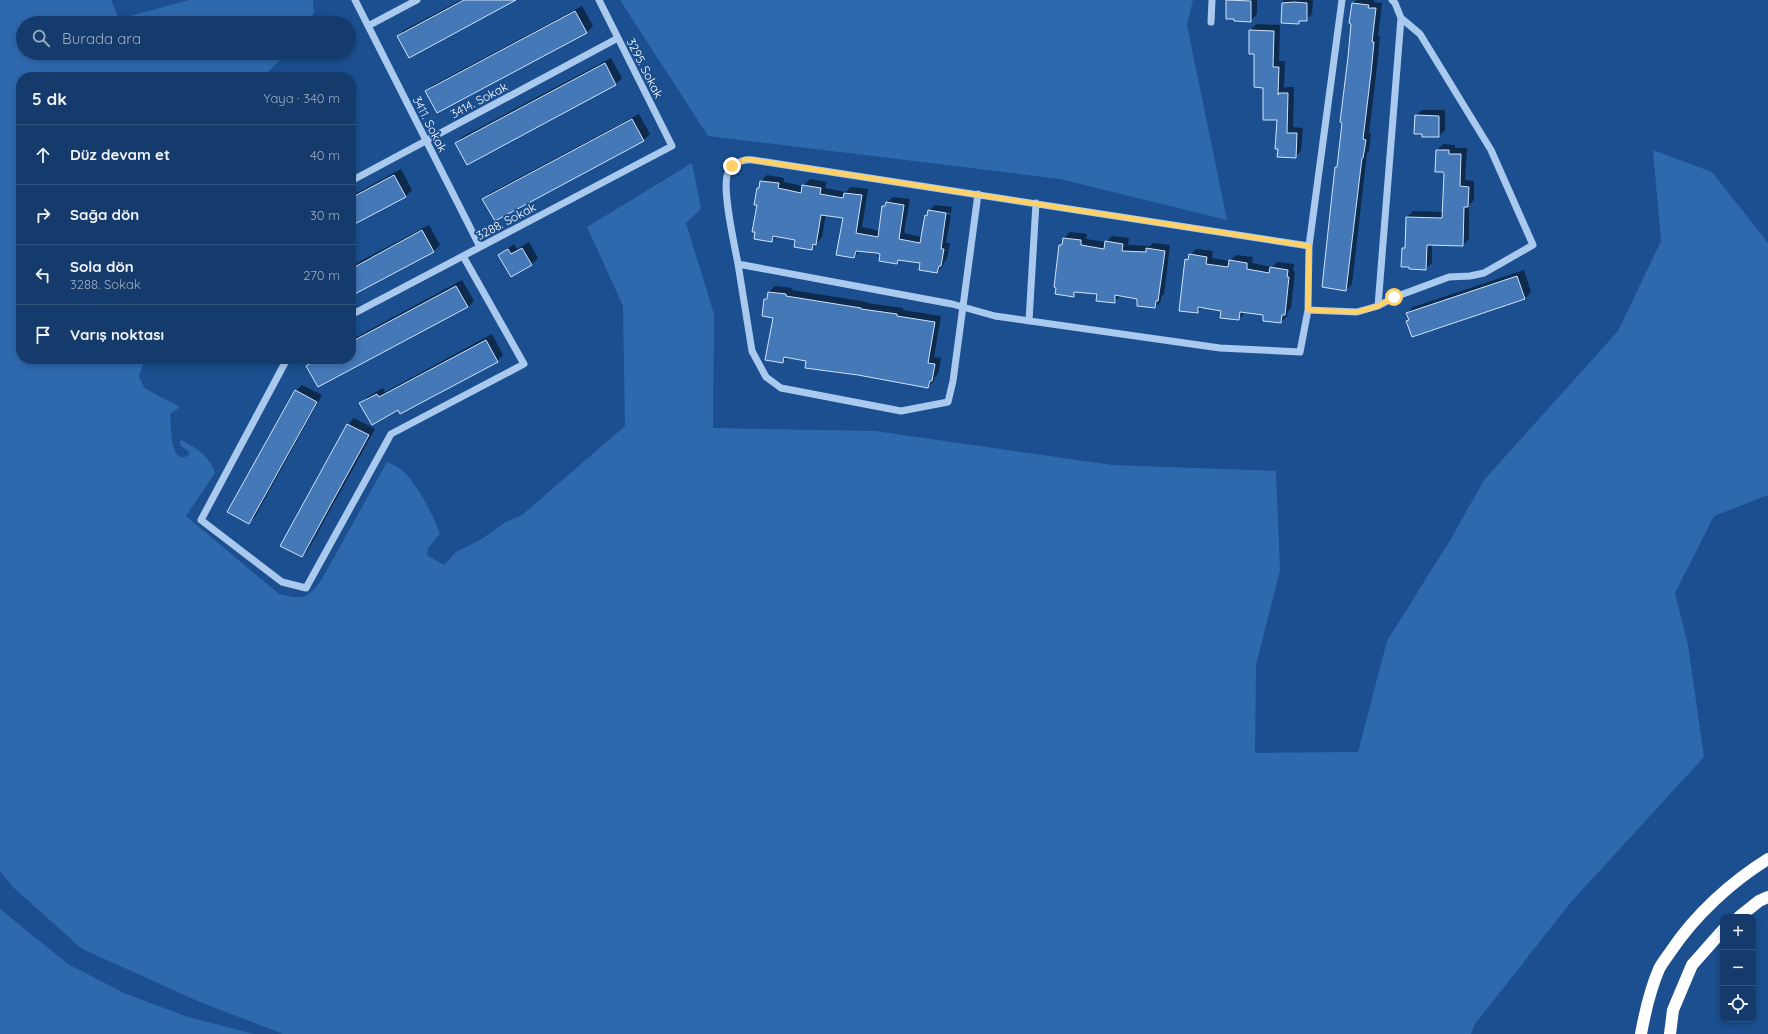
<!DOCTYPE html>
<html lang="tr">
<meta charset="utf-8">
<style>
body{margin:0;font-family:Quicksand,sans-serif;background:#1d4271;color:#f1f3f6}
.controls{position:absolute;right:12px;bottom:12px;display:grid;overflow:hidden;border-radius:8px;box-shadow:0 2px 6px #0003}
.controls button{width:36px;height:36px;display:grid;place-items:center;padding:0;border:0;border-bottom:1px solid #33557e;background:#143b6b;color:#f1f3f6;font:20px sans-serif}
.stop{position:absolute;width:12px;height:12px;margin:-9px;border:3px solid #ffd166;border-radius:50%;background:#fff}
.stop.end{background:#ffd166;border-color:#fff;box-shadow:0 1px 4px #0008}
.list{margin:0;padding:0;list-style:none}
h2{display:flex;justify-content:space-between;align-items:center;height:52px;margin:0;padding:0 16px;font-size:17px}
h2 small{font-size:13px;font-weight:400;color:#9dadc1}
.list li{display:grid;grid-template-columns:26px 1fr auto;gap:12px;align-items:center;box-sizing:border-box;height:60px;padding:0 16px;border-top:1px solid #33557e}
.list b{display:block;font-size:15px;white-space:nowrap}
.list p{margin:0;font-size:13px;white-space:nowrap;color:#9dadc1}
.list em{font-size:13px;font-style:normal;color:#9dadc1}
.icon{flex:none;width:22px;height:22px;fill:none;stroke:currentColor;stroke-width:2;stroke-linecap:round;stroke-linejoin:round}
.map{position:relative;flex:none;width:1768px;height:1034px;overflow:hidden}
.search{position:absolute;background:#143b6b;box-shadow:0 2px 6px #0003;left:16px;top:16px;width:340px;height:44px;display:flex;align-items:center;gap:10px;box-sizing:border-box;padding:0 14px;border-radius:22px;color:#9dadc1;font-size:15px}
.panel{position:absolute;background:#143b6b;box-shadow:0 2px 6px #0003;left:16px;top:72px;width:340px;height:292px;border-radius:16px}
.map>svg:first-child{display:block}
</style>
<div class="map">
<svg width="1768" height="1034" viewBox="0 0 1768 1034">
<rect width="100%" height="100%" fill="#1b4f8f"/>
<path fill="#2e69ad" d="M0,0h111l8,19 70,-19h124l1,13 -7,10h-284v30h264l-24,24h-242v282h124l-6,17 5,12 36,19 -10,7 2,28 4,12 7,4 6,-3v-3l-8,-6 -2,-4 3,-2c15,9 28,16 33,33l-29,43 93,78c23,6 29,5 43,-15l65,-117c5,3 12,5 16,9 15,15 30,43 37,63l-12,14 -1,7 17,10 12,-13 24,-12 26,-18 16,-7 103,-89 -2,-120 -36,-79 105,-64 9,46 -15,14 28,91 -1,114 162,3 237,34 164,6 4,99 -24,95 -1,88 103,-1 29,-111 65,-104 32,-57 134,-149 43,-90 -8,-91 59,22 56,71v252l-54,21 -39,77 13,52 16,112 -133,145 -96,122 -4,10h-1188l-83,-32 -118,-53 -68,-61 -14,-17z
M620,0h573l-6,25 40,195 -167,-41 -352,-43z
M0,909l68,55 58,30 62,23 66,17h-254z"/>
<path fill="#0007" d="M461,0h54l-117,36 6,-6z
M1257,0v14l-7,7 -23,-20z
M1283,0h30l-1,14 -6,6h-5l-3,3 -16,-1z
M1356,0h18v2l8,1 -4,33h2l-3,31 -8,66 2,1 -2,17 -2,2 -15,131 -6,6 -10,-123 2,-2 11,-108 4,-54z
M582,6l11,20 -6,6 -149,80 -11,-21 6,-6z
M1256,24l24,1 -1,36h6l-1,28 2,-2h8l-1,40 10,1 -2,23 -6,6 -31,-70 -14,-56z
M611,58l11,20 -6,6 -149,79 -11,-20 6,-6z
M1422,110h23v20l-6,6 -24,-20z
M639,114l11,20 -6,6 -149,79 -11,-20 6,-6z
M1443,144l12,1v3h12l-2,32 9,1v19l-5,5v34l-6,6 -31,-1v19l-7,6 -22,-20 3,-3 1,-29 6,-6 31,1 1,-38 -8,-24z
M401,169l11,21 -6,6 -55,29v-29z
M767,175l17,3v4l19,4 7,-7 17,3 -2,6 21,4 5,-5 17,2 -6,38 18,4 3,-25 10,-9 17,2 -6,34 18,4 4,-21 3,-5 6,-6 17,2 -1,6 -20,-3 -1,2 21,3 -5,28h4l-3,16 -3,3 -1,4 -6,6 -16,-10 -20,-3 -4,4 -19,-11 -18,-1 -6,6 -10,-40 -18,-3 -4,23 -10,12 -16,-10 -19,-3 -5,5 -14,-37v-16l3,-2v-5z
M429,225l11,20 -6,6 -83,44v-29z
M1070,232l17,2 -1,5 20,3 6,-6 17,2 -1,7 22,1 3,-3 17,2 -6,49 -3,3v4l-6,6 -17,-9 -17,-3 -7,7 -16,-9 -20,-2 -5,4 -13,-49 3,-3 1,-5z
M529,242l9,16 -6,6 -21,12 -12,-21 15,-11 3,5z
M1196,249l17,2 -1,7 18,3 6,-6 17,2 -1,6 20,4 5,-5 17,2 -1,7h2l-4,37 -3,3 -1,5 -6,6 -17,-8 -19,-2 -6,7 -17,-9 -19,-3 -6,5 -11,-52z
M1524,270l7,22 -6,7 -112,37 -6,-15 2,-2 -2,-6 6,-6z
M462,280l12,21 -6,6 -149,79 -12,-20 7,-6 37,-1v-19z
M775,286l17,2v2l75,12v1l36,5v2l38,6 -7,41 7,1 -3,16 -3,3 -1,4 -6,6 -121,-27 -19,-3 -5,5 -9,-45 -9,-18 3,-3 1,-4z
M492,334l11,21 -6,6 -98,48 -38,-6 6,-6 16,-9 2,4z
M302,385l20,10 -67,122 -6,6 47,-132z
M354,418l21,11 -67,121 -6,6 -21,-11 67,-121z"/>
<path fill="#4478b7" stroke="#cfe3fa" d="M464,0h52l-107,58 -12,-22z
M1226,0l25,1v21l-17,-1v-2h-8z
M1294,2l13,1v18h-8v3l-18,-1 1,-20z
M1352,3l17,2 -1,3h8l-4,34h2l-3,31 -8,66 3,1 -3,18h-1l-16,133 -24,-4 13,-120h2l5,-44 -2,-1 8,-65 3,-33 -2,-1z
M575,11l12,22 -150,80 -12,-22z
M1249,30l25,1 -1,36h6l-1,28 1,-2h9l-1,40h10l-1,25 -19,-1 1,-8h-3l2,-29h-14v-32l-9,-1v-33h-5z
M605,63l11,22 -149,80 -12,-22z
M1415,115l24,1v21h-17v-3h-8z
M632,119l12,22 -149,80 -13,-22z
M1436,150h13v4h12l-1,32 9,1 -1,20h-4l-1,39 -36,-1 -1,25 -17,-1v-2h-8l1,-19h3l1,-31 36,1 2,-44 -1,-2h-8z
M394,175l12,22 -55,29v-28z
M760,181l19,2 -1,5 23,5 1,-8 19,3 -1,6 23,4 1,-5 18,2 -6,38 22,4 4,-31h3l1,-4 18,3 -5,34 21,4 5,-28 2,1 1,-6 18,3 -5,36h3l-3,17h-2l-2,7 -18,-3 1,-7 -22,-3 -1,4 -18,-3 1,-7 -3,-1 -21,-2 -2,7 -18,-3 7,-37 -22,-3 -5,30 -3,-1 -1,6 -18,-3 1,-7 -22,-4 -1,6 -18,-3 1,-7h-3l5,-27h-3l3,-17h2z
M422,230l12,22 -83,44v-27z
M1063,238l18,2v5l23,4 1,-8 18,3 -1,7 24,1v-4l19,3 -7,50h-2l-1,7 -18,-2v-7l-22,-4v8l-19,-2 1,-7 -23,-2v5l-19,-3 1,-6 -2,-1 5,-42h3z
M522,248l10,17 -21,12 -13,-22 10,-6 3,5z
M1189,254l18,3 -1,7 22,3 1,-7 18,3v6l22,4 1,-6 18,3 -1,7h2l-4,38h-3l-1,8 -18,-2v-6l-23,-3 -1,8 -19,-2 1,-7 -23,-4v6l-19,-2 6,-52 3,1z
M1517,276l8,23 -113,38 -6,-16 3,-1 -3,-7z
M456,286l12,21 -150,80 -12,-21 12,-7h33v-17z
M768,292l18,2v2l75,12v1l36,5v2l38,6 -7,41 7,1 -3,17h-2l-2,7 -70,-13 -53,-7 1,-7 -22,-4 -1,6 -18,-3 8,-42 -11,-2 2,-17h3z
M486,340l12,22 -98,52 -2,-4 -26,15 -13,-22 18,-9 2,3z
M295,390l22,12 -68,122 -22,-12z
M347,424l22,11 -67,122 -22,-11z"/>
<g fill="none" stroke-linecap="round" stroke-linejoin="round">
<path stroke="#a9c9ee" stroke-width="7" d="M355,0l125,247
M1392,0l3,3 6,15 -23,288 17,-9 54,-20 21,-1 14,-3 49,-28 -42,-95 -71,-116 -19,-16
M1211,22l1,-22
M368,26l49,-26
M351,181l267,-143
M1309,246l-556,-86c-10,-1 -21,3 -25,13 -7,14 7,74 10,91l214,40 43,12 225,32 80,4 8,-42 49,2 21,-6
M738,264l14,87 14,26 15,11 120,23 47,-9 5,-21 25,-187
M1308,310l1,-64 33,-246
M351,315l321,-169 -73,-146
M1029,321l7,-118
M287,359l-86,161 81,62 24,6 85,-154 133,-70 -61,-108"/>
<path stroke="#fff" stroke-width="12" d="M1739,917l20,-16 9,-4
M1641,1034c4,-22 9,-44 18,-65 3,-6 8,-12 12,-18 24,-36 60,-69 97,-92
M1670,1034l3,-24 19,-45 31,-35"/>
</g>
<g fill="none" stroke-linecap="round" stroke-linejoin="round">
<path stroke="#ffd166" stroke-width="5" d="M732,166l14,-7 7,1 556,86 -1,64 49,2 21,-6 16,-9"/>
</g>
<g text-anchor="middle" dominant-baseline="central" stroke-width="4" stroke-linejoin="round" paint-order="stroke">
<g font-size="12" fill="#fff" stroke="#1b4f8f">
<text transform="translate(645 68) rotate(63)">3295. Sokak</text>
<text transform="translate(479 100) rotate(-28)">3414. Sokak</text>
<text transform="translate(430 124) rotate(63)">3411. Sokak</text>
<text transform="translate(506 221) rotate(-28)">3288. Sokak</text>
</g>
</g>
</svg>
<div class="controls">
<button>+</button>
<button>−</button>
<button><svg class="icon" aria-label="locate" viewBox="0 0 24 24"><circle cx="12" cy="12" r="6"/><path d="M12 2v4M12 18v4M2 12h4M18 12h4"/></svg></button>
</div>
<div class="stop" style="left:1394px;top:297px"></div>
<div class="stop end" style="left:732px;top:166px"></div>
<div class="search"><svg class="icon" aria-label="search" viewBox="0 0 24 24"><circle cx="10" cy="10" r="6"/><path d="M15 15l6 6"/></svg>Burada ara</div>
<section class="panel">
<h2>5 dk<small>Yaya · 340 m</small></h2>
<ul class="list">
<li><svg class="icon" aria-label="ahead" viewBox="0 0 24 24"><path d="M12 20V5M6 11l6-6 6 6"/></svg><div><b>Düz devam et</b></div><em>40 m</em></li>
<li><svg class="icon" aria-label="right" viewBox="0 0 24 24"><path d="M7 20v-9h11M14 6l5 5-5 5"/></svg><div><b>Sağa dön</b></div><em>30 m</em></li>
<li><svg class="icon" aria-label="left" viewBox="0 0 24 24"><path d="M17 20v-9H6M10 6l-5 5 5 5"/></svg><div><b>Sola dön</b><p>3288. Sokak</p></div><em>270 m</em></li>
<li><svg class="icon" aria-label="arrive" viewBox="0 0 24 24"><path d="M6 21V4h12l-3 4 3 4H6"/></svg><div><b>Varış noktası</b></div></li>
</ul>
</section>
</div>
